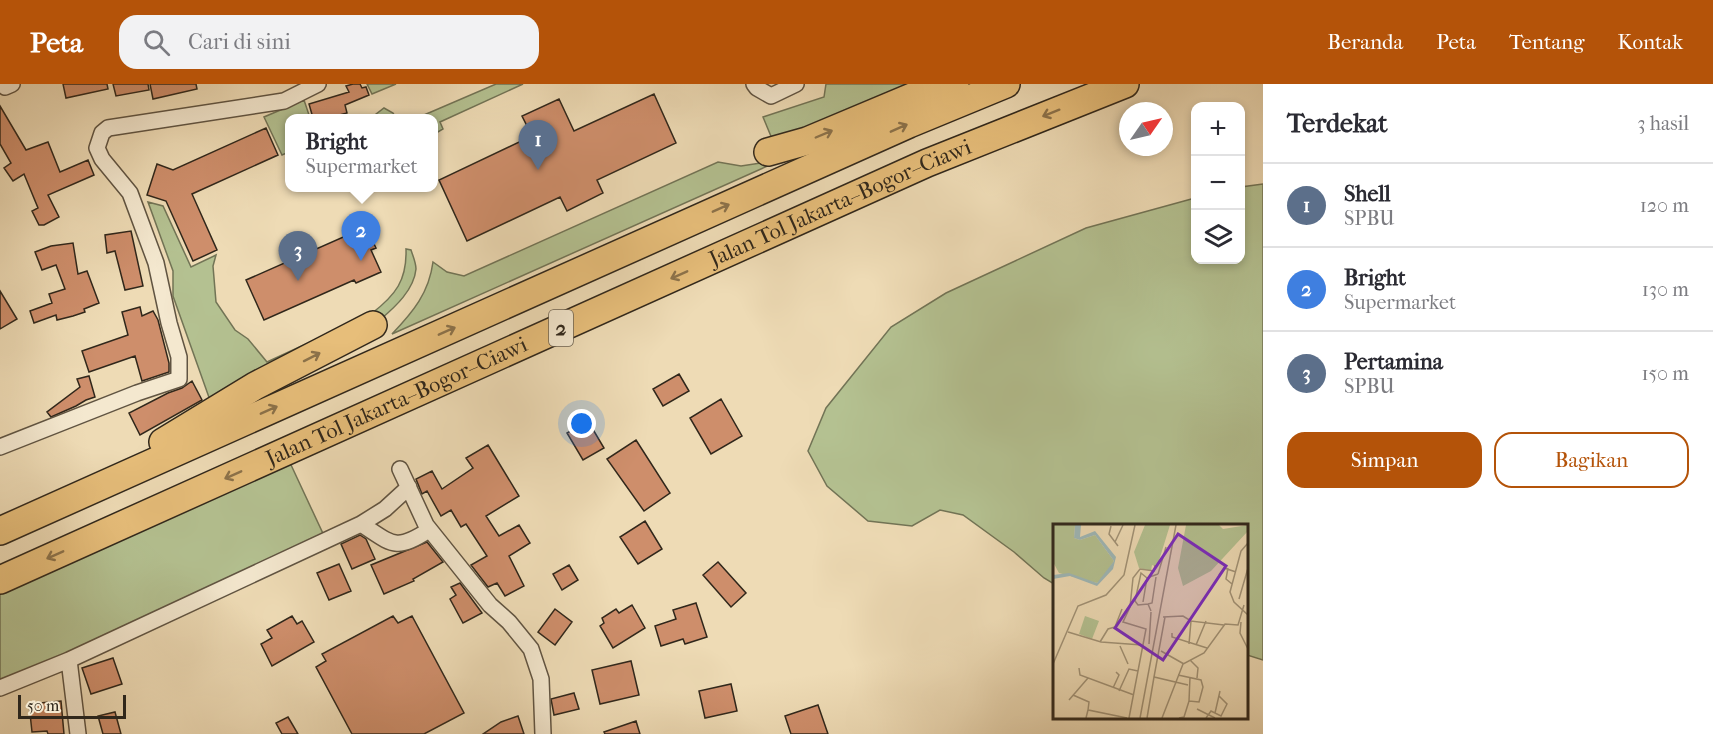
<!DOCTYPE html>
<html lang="id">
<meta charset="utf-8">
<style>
body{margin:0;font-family:"IM FELL French Canon",serif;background:#f2f2f3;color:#2b2b33}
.controls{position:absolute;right:18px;top:18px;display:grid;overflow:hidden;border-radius:12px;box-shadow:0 3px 9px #0003}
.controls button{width:54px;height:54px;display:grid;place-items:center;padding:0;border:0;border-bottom:2px solid #e1e1e2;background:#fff;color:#2b2b33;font:30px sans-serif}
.compass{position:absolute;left:1119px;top:18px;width:54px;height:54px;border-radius:50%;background:#fff;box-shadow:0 3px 9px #0003;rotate:56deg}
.scale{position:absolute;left:18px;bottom:15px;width:108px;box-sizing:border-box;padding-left:6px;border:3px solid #30271b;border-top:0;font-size:16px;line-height:21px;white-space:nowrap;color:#30271b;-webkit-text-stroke:4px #f4e8cf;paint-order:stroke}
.you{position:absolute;left:582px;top:340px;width:21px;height:21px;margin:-15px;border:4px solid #fff;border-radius:50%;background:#1a73e8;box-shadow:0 0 0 9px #1a73e833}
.badge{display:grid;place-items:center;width:39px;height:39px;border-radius:50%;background:#b45309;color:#fff;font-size:20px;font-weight:700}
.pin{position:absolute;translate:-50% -50px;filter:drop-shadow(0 2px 3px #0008)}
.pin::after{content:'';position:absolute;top:32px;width:21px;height:18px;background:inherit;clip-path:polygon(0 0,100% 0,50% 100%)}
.popup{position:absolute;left:285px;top:30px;width:153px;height:78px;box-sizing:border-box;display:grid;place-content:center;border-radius:12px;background:#fff;filter:drop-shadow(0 2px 4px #0005);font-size:20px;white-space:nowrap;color:#7c7c81}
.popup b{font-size:22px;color:#2b2b33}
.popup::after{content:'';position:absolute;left:50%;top:100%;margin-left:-12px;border:12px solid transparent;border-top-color:#fff}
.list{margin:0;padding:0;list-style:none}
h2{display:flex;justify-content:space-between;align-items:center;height:78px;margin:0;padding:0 24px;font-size:26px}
h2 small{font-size:20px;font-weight:400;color:#7c7c81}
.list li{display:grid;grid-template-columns:39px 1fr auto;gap:18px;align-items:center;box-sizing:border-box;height:84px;padding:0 24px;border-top:2px solid #e1e1e2}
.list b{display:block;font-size:22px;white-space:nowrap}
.list p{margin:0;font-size:20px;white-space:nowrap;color:#7c7c81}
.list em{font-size:20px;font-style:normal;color:#7c7c81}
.actions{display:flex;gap:12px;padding:18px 24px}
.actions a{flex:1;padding:14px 0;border:2px solid #b45309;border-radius:18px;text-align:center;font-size:21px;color:#b45309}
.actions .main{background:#b45309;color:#fff}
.icon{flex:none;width:33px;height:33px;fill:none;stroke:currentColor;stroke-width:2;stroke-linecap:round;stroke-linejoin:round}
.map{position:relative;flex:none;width:1263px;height:650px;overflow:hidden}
header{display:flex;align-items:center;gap:36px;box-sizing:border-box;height:84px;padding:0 30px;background:#b45309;color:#fff}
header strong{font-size:28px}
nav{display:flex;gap:33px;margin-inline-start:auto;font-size:21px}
.search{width:420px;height:54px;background:#f2f2f3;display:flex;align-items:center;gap:15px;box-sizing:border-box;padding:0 21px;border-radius:18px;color:#7c7c81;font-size:22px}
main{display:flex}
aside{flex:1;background:#fff}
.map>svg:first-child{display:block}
</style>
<header>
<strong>Peta</strong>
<div class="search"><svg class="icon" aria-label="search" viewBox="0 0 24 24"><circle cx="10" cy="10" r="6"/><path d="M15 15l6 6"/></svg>Cari di sini</div>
<nav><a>Beranda</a><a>Peta</a><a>Tentang</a><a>Kontak</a></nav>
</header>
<main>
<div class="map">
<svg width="1263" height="650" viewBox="0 0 1263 650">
<rect width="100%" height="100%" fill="#eedbb5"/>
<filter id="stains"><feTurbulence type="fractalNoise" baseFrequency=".00333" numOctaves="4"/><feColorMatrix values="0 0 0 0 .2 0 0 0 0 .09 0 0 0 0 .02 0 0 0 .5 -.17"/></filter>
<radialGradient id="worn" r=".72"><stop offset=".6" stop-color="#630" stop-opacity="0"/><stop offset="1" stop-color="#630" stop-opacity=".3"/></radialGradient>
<path fill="#b4c191" stroke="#727456" stroke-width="1.5" d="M367,0h29l-24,10z
M496,0h27l-83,38 3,7 -10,6v-17h-16z
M826,0h90l-141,62 -12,-29 61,-20z
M304,16l6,18h-21v34l-7,3 -18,-38z
M384,24l9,5 3,5h-25z
M781,76l-389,174c21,-22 37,-41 41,-72l14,10 17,4 254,-114 23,4z
M1263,100v476l-16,-5 -1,-129h-192v58l-10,-6 -30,-26 -51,-37 -23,-5 -28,16 -44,-5 -41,-35 -19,-35 18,-43 65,-81 55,-34 140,-65 109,-30 1,62h44l1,-73z
M148,118l15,4 28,61 25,-12 -3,11 3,36 19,28 13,9 19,23 104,-48c25,-19 36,-34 35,-65l5,1c2,6 5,13 5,19 -2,21 -21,38 -35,50l-170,84 -38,-107v-25z
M285,368l41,88 -326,148v-108z"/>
<path fill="#ce8e6b" stroke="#30271b" stroke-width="1.5" d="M63,0h44l1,5 -42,9z
M113,0h35l1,6 -33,6z
M150,0h46l1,5 -44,10z
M353,0h7l2,4 4,-1 3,8 -24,10 2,8 -19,5h-15l-4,-14 40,-12 -3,-6z
M654,10l22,49 -79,37 6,13 -36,18 -7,-14 -93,44 -28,-61 93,-44 -10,-20 37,-17 15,32z
M0,22l26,44 22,-8 12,30 28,-12 6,15 -46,20 11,22 -15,8h-5l-7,-14 6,-3 -14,-34 -11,7 -9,-13 7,-5 -11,-19z
M266,44l12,27 -86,39 25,56 -24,11 -27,-60 -19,-6 10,-31 16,6z
M366,143l10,21 -5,2 10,22 -25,11 -2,-3 -90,40 -18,-40z
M131,147l12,55 -18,4 -10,-39 -8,2 -2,-18z
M73,159l5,31 9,-3 12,32 -15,6 1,3 -12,4 -16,4 -1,-5 -22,8 -4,-12 22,-8 -3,-9 16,-5 -9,-24 -14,5 -7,-18 16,-6z
M0,207l17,28 -17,10z
M140,223l2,9 11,-5 5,9 11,43v9l-27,9 -7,-25 -46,16 -7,-21 46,-16 -6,-23z
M679,290l10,17 -26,15 -10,-17z
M89,292l6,21 -9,3 -10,6 -25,11 -4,-5 33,-25 -3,-8z
M192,297l10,19 -62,35 -11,-22 39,-20 14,-5z
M721,315l21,37 -31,18 -21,-36z
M588,337l16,27 -21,12 -16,-27z
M636,356l34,53 -26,18 -37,-52z
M488,361l31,51 -33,20 13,20 20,-11 11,18 -21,13 15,30 -19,10 -8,-13 -9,4 -17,-22 16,-9 -21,-32 -5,3 -10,-17 -10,6 -14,-25 -5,3 -6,-15 16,-8 10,18 31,-21 -7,-10z
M645,437l17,28 -24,15 -18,-27z
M360,451l6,4 9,20 -23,10 -11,-25z
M427,458l16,20 -30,17 1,2 -30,13 -13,-29z
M718,478l28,31 -15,14 -28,-32z
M339,480l12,27 -22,9 -12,-27z
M569,481l9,15 -16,10 -9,-16z
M460,499l22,30 -19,10 -13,-24 6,-4 -5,-8z
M696,519l11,34 -22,7 -2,-5 -22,7 -6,-20 21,-7 -3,-9z
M632,521l13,23 -32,20 -13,-22 4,-3 -2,-5 14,-9 3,4z
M555,525l17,13 -17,23 -17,-13z
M292,532l5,8 5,-3 12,21 -42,24 -11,-22 11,-6 -5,-8z
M393,532l5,7 14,-7 52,97 -40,21h-72l-36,-67 10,-6 -4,-7z
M113,574l9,26 -31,10 -9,-26z
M631,577l8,34 -39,9 -8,-34z
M731,600l6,27 -32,7 -6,-27z
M574,609l5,16 -25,6 -3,-16z
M61,617l3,33h-16l-1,-3 -15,1 -3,-28z
M818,621l10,29h-37l-6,-18z
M115,628l6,22h-18l-5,-18z
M518,632l6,18h-41l18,-12z
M288,633l10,17h-16l-6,-11z
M636,637l4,13h-35l-1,-2z"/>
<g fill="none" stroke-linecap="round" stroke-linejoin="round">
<defs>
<path id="minor" d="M3,0l2,3 7,-3
M754,0l3,4 14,8 25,-12
M0,363l137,-54 42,-14v-22l-10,-34 -13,-60 -26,-70 -28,-34 -5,-11 5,-15 6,-5 176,-27 34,-17
M400,385l26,56 64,80 19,17 22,27 10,30 2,55
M361,440c31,20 34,28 68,6
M69,576l9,74
M0,604l69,-28 292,-136 24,-15 24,-22"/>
<g id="motorway">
<path d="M768,68l39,-11 112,-47 36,-10"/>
<path d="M163,358l92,-56 118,-61"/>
<path d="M0,447l909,-407 97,-40"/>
<path id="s1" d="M0,496l927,-417 198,-79"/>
</g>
</defs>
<use href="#minor" stroke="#605442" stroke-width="18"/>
<use href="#motorway" stroke="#30271b" stroke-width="30"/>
<use href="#minor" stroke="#f4e8cf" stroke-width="15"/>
<use href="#motorway" stroke="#e7be7a" stroke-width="27"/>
</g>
<defs><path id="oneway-shaft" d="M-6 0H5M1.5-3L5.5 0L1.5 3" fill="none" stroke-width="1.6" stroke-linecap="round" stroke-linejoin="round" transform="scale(1.5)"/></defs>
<g stroke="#8c724a">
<use href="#oneway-shaft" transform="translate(1051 29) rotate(158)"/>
<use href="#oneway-shaft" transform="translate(899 44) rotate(-24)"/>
<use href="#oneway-shaft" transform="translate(824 50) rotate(-23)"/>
<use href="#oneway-shaft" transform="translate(721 124) rotate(-24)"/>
<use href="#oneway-shaft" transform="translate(679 191) rotate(156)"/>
<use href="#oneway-shaft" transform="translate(447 247) rotate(-24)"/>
<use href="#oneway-shaft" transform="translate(312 273) rotate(-27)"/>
<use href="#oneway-shaft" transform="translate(269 326) rotate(-24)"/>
<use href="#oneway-shaft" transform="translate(233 391) rotate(156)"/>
<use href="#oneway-shaft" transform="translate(55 471) rotate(156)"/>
</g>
<g text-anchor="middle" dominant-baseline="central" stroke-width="4.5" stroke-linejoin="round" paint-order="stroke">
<rect fill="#f4e8cf" stroke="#6b6151" stroke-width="1.5" x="549" y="226" width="24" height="36" rx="4.5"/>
<g font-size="21" font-weight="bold" fill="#30271b">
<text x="561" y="244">2</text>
</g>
<g font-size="22" fill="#30271b" stroke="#f4e8cf">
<text stroke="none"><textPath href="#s1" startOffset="921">Jalan Tol Jakarta–Bogor–Ciawi</textPath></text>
<text stroke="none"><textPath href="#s1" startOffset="435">Jalan Tol Jakarta–Bogor–Ciawi</textPath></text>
</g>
</g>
<g transform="translate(1053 440)">
<rect width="195" height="195" fill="#eedbb5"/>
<path d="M0,1h22l-1,13 6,2 15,-5 19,26 -11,17 -6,5 -38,-10 -6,-11zM92,1h25l-13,42 -5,-2 -1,6 -12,-3 -5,-16zM133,1h33l4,4 25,-4v6l-37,40 -28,15 -5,-18zM32,92l14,5 -7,18 -13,-5z" fill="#b4c191"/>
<path d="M22,1h6l-1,12 15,-6 21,26 -3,12 -16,17 -27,-10 -17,3v-4l16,-2 28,10 17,-22 -19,-26 -15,5 -6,-2z" fill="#9eb8b8"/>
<path fill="none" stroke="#a29377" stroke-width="1.5" d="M58,2l-2,8 9,12M62,18l8,-17M195,19l-7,8 -11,41 4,10 14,13M175,44l-2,11 6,5M105,50l8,-27M166,51l5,-7 12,4M186,75l9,-31M90,78l4,-24M95,80l4,-1 4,-26M98,87l-3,-7 -10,1 -3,-4 6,-28 6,5 11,-4M110,93l20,-1 8,5M188,98l-1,11 8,16M15,108l33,10 41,3M119,109v4l35,11M47,118l8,-13 7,-2 7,-18M96,120l2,-32M136,120l2,-23 33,4M143,121l10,-24M67,122l8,18M108,127l23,13M137,136l8,8 -1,10M0,140l25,-58 28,-11 18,-20 11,-50M26,144l1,7 54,20M125,151l23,5 2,7 -4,15 -10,-1 -5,16 -5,1M101,153l11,-60M60,164l6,-13 -3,-3M66,167l10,-22 9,2M20,171l16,7 -1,8M16,176l19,-22M136,177l1,-24M144,185l18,9M162,189l5,-22M33,194l2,-8 39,8M76,194l17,-89 -23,-7 7,-15 3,-29 7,-9 14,2 1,-6M87,194l36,-193M94,194l7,-41 34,8M109,194l21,-54 21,-11 21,-29 13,1 6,-20M153,194l5,-7 10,5 6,-12 -8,-8"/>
<path fill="#7b2cbf" fill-opacity="0.15" stroke="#7b2cbf" stroke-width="3" d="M125,10l48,32 -63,94 -48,-32z"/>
<rect width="195" height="195" fill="none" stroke="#30271b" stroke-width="3"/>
</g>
<rect width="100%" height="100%" filter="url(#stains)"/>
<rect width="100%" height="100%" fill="url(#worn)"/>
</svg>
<div class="controls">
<button>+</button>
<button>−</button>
<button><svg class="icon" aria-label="layers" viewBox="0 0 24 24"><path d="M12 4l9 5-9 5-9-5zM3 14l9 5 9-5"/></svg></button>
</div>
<svg class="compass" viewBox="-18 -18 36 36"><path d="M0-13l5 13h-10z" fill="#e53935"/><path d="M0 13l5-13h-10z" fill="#7c7c81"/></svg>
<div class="scale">50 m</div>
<div class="you"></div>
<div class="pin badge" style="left:538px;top:86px;background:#5c6f8a">1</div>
<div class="pin badge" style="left:361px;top:177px;background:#3f7fe0">2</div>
<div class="popup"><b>Bright</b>Supermarket</div>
<div class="pin badge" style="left:298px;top:197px;background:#5c6f8a">3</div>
</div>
<aside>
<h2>Terdekat<small>3 hasil</small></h2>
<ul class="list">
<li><span class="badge" style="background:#5c6f8a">1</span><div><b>Shell</b><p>SPBU</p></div><em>120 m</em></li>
<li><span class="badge" style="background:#3f7fe0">2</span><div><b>Bright</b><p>Supermarket</p></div><em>130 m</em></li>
<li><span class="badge" style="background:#5c6f8a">3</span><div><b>Pertamina</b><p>SPBU</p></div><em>150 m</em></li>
</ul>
<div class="actions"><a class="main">Simpan</a><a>Bagikan</a></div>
</aside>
</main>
